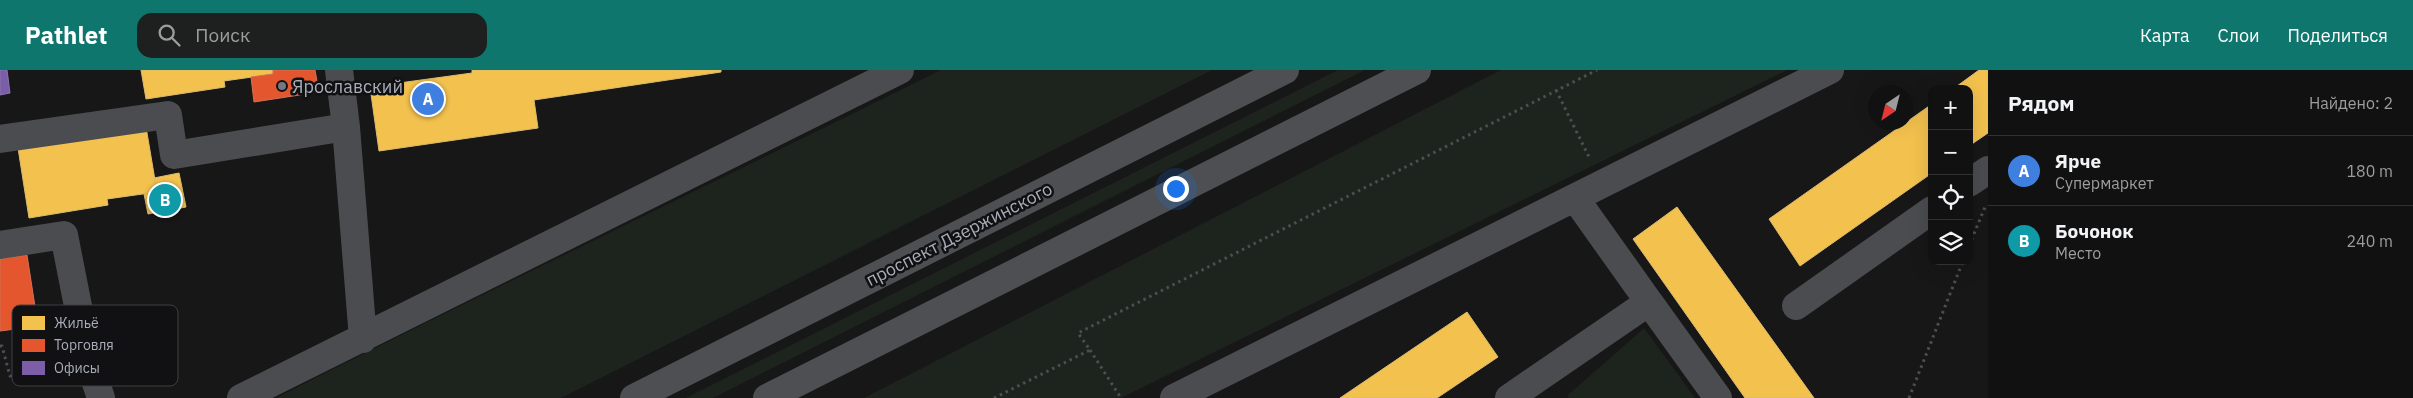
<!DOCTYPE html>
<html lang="ru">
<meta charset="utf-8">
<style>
body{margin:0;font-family:"IBM Plex Sans",sans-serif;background:#1e1f1f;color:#f1f3f6}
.controls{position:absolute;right:15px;top:15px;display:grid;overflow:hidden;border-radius:10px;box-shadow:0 5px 20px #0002}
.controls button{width:45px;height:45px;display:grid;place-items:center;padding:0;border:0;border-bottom:1px solid #303131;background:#111;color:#f1f3f6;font:25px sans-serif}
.compass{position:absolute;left:1868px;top:15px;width:45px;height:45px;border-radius:50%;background:#111;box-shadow:0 5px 20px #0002;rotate:215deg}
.you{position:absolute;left:1175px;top:118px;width:18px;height:18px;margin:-12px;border:4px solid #fff;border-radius:50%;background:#1a73e8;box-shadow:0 0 0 8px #1a73e833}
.badge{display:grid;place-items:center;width:32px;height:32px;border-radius:50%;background:#0f766e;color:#fff;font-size:16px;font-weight:700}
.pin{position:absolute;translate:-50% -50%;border:2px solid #fff;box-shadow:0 1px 5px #0006}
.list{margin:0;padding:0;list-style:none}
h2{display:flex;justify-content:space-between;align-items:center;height:65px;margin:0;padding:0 20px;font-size:21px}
h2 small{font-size:16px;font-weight:400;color:#9c9d9f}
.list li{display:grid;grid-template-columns:32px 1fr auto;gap:15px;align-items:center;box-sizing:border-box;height:70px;padding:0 20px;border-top:1px solid #303131}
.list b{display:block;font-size:19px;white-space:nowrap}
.list p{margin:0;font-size:16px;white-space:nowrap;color:#9c9d9f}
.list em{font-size:16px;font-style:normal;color:#9c9d9f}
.icon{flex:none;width:28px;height:28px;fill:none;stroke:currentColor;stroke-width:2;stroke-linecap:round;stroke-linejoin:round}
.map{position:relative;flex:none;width:1988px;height:328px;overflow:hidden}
header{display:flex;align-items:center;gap:30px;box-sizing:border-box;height:70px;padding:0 25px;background:#0f766e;color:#fff}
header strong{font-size:24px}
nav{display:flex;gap:28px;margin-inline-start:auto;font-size:18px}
.search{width:350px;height:45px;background:#1e1f1f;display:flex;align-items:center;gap:12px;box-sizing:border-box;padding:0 18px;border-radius:15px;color:#9c9d9f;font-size:19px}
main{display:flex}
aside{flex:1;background:#111}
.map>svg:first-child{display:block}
</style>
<header>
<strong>Pathlet</strong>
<div class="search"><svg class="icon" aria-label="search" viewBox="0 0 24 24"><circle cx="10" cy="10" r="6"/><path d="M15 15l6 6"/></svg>Поиск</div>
<nav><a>Карта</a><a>Слои</a><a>Поделиться</a></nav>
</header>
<main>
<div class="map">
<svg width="1988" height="328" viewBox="0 0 1988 328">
<rect width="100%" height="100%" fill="#171717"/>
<path fill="#1d241e" d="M941,0h271l-651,328h-285c221,-112 444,-218 665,-328z
M1338,0h27l-652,328h-27z
M1501,0h286l-666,328h-257z
M1644,258l51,70h-126l-2,-2z"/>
<path fill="#f2c14e" stroke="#dcbb6e" d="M141,0h132v4l-49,7 1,6 -79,12z
M472,0h249v2l-187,28 4,28 -159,23 -9,-64 102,-14z
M1979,0h9v63l-19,13v-57h-16z
M1932,34v69l-132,93 -31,-47z
M145,51l12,71 -50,7 1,6 -79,13 -11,-70z
M179,103l7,34 -38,7 -4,-20 13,-2 -3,-14z
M1677,137l137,191h-69l-112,-159z
M1467,242l31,45 -61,41h-97z"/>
<path fill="#e4572e" stroke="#d27157" d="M273,0h42l4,22 -65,10 -3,-25 22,-3z
M27,185l11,71 -38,5v-72z"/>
<path fill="#7b5ea7" stroke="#8876ac" d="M0,0h7l3,23 -10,2z"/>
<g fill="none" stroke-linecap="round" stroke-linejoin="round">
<path stroke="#4d4e52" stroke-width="3" stroke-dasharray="2.5 4" stroke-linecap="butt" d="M1556,20l34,69
M1969,176l16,-39
M0,276h2l8,30 51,-9
M1090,280l31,48
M994,328l96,-48 -12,-17 519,-263
M1909,328l54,-137"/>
<path stroke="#4b4c50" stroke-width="28" d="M339,0l7,57
M0,69l168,-24 6,40 172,-28 17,212
M1969,113l19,-13
M0,175l64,-10 25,127 12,36
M1649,232l69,96
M1796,236l136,-96
M241,328l659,-328
M1174,328l656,-328
M1509,328l140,-96 -74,-104"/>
<path stroke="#4d4f52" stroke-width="28" d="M634,328l651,-328
M767,328l650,-328"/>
</g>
<circle fill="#757880" stroke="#111113" stroke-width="2" cx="282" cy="16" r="5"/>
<g text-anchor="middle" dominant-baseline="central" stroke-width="5" stroke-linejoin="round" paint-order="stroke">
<g font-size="18" fill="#a8adb8" stroke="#111113" text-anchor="start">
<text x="292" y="16">Ярославский</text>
</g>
<g font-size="18" fill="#a8adb8" stroke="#111113">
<text transform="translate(959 164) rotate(-27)">проспект Дзержинского</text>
</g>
</g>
<rect x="12" y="235" width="166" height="81" rx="8" fill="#111113" stroke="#3e4045" stroke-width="1"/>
<rect x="22" y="246" width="23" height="14" fill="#f2c14e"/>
<rect x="22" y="269" width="23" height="13" fill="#e4572e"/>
<rect x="22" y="291" width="23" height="14" fill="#7b5ea7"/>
<g font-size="14" fill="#a8adb8">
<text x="54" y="258">Жильё</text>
<text x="54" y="280">Торговля</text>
<text x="54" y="303">Офисы</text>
</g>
</svg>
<div class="controls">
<button>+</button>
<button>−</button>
<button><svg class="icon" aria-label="locate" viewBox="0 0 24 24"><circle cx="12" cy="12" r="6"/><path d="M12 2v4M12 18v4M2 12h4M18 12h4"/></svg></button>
<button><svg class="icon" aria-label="layers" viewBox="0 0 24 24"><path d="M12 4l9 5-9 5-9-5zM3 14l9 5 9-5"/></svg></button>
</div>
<svg class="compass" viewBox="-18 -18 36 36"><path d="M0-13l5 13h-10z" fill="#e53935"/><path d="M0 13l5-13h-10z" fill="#9c9d9f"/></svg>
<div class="you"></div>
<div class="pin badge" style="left:428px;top:29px;background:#3f7fe0">A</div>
<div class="pin badge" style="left:165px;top:130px;background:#0f9aa8">B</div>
</div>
<aside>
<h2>Рядом<small>Найдено: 2</small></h2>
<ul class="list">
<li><span class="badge" style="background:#3f7fe0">A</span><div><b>Ярче</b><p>Супермаркет</p></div><em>180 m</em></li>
<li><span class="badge" style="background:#0f9aa8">B</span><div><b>Бочонок</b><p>Место</p></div><em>240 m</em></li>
</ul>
</aside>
</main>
